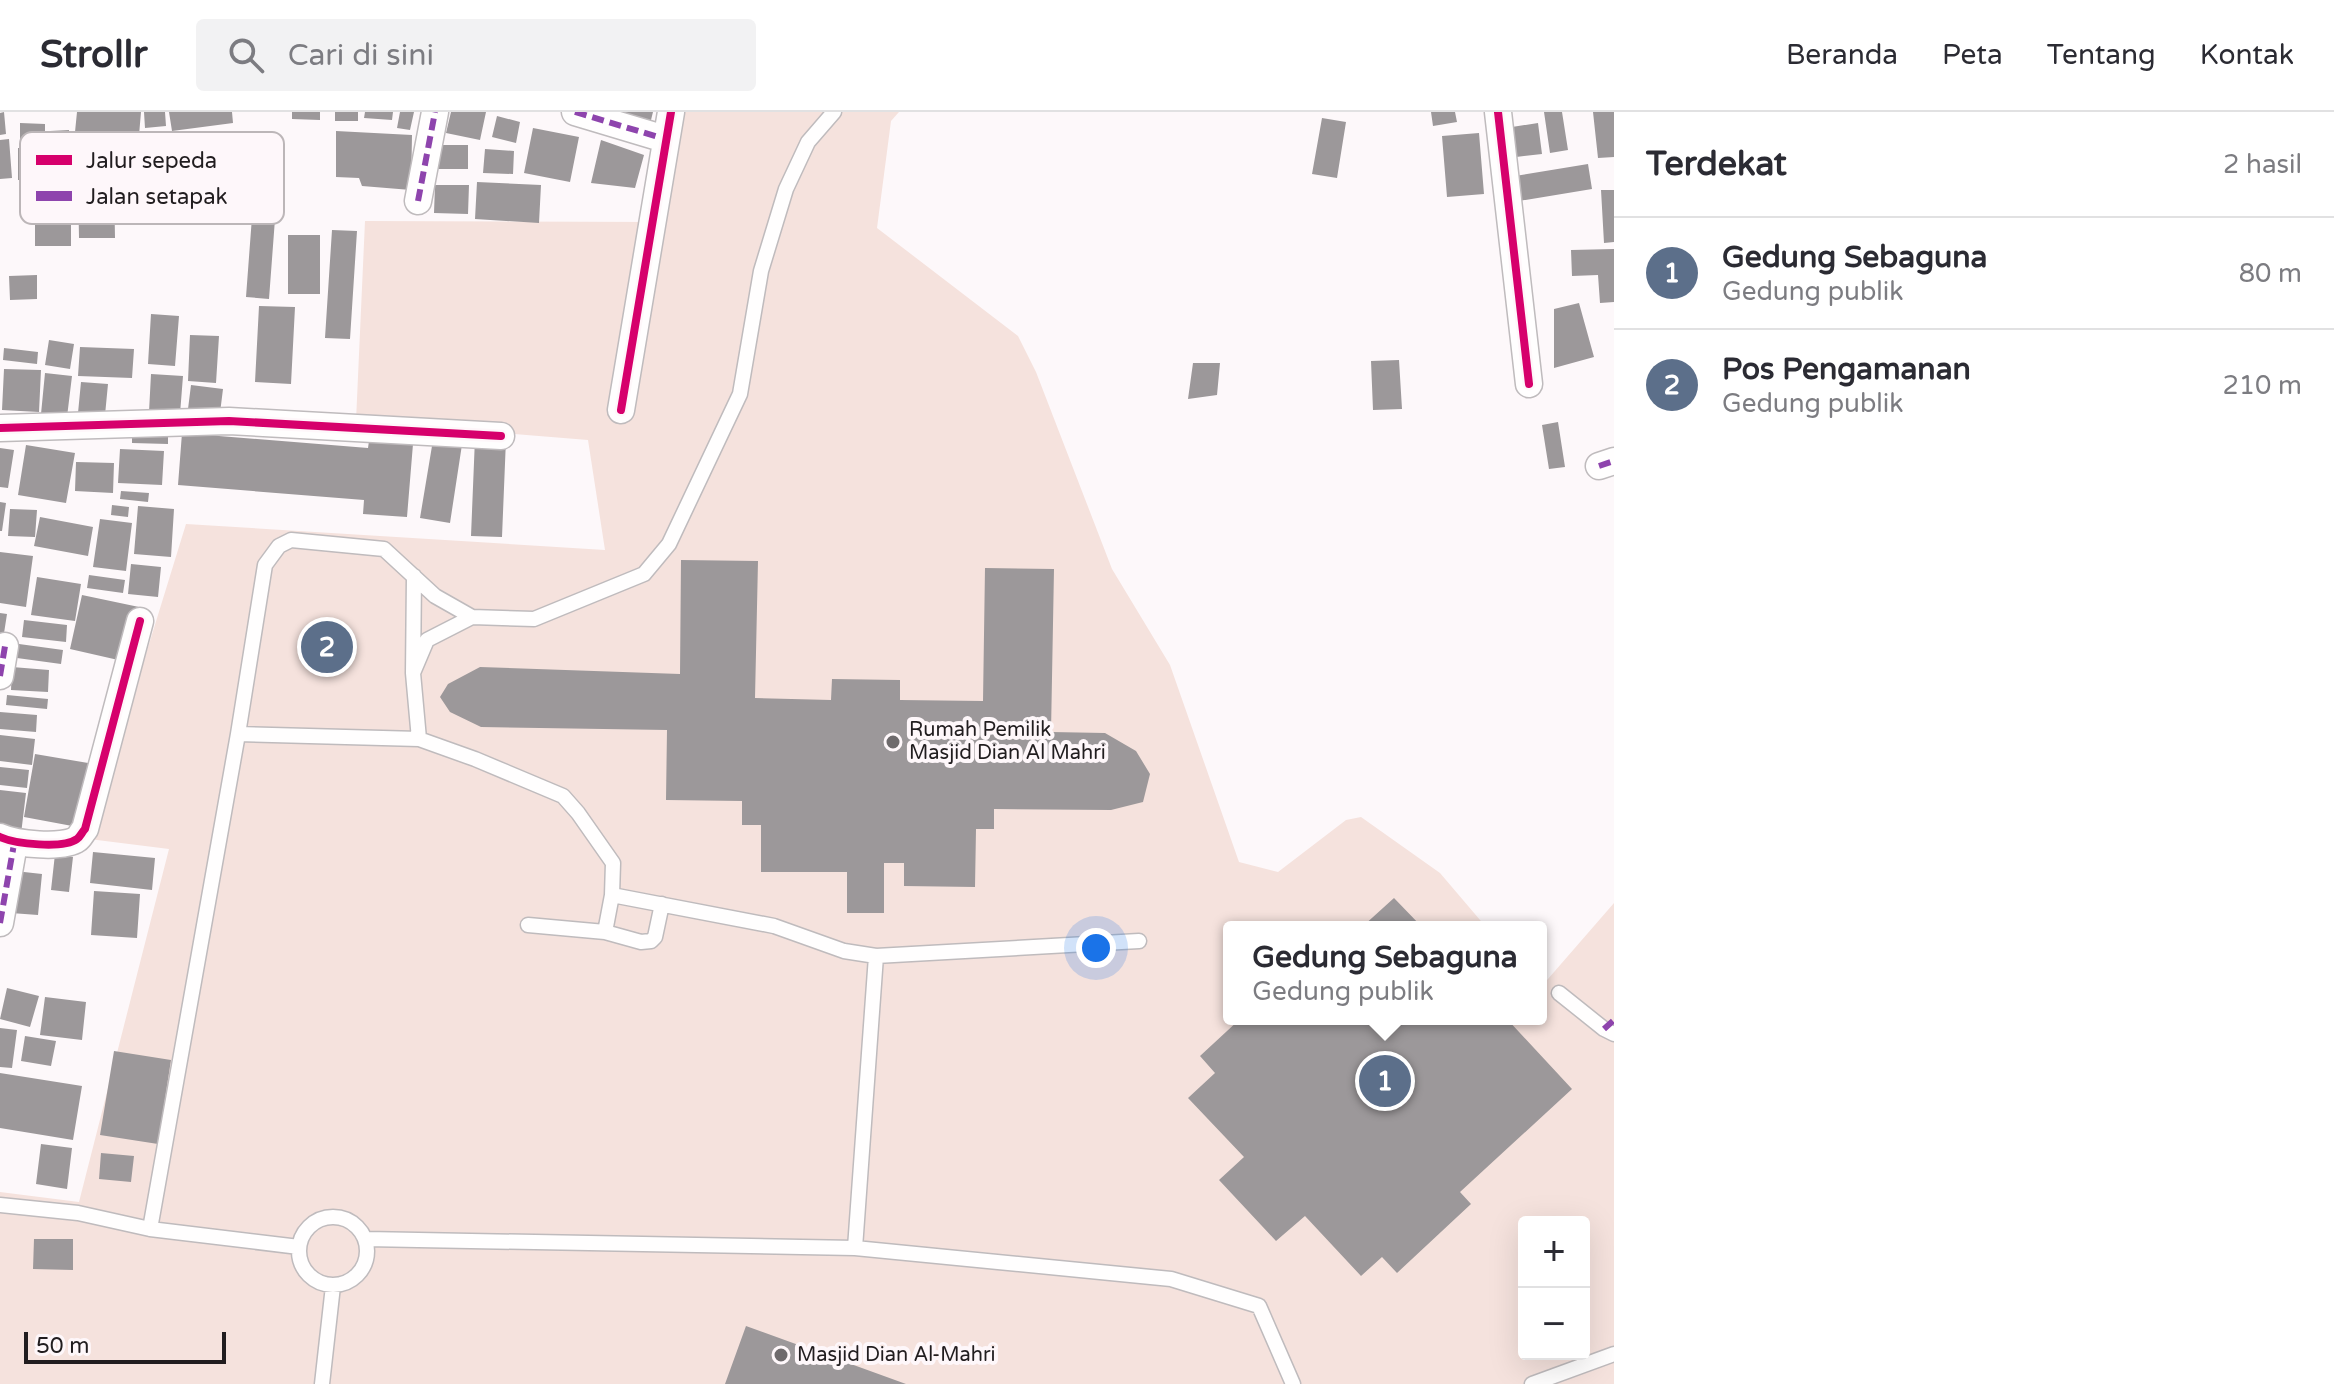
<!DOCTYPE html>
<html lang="id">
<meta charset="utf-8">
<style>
body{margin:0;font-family:"Varela Round",sans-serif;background:#f2f2f3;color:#2b2b33}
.controls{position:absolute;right:24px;bottom:24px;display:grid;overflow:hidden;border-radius:8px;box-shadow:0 8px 32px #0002}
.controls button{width:72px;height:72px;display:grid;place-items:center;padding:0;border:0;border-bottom:2px solid #e1e1e2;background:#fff;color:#2b2b33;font:40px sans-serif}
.scale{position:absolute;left:24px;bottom:20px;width:202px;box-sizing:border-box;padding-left:8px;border:4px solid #211d1f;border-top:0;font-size:22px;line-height:28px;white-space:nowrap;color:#211d1f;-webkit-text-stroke:6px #fef7fa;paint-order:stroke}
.you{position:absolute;left:1096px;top:836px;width:28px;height:28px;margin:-20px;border:6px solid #fff;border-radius:50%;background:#1a73e8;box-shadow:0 0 0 12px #1a73e833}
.badge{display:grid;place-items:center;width:52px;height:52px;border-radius:50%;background:#7c3aed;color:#fff;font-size:26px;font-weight:700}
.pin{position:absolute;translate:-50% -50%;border:4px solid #fff;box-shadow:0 2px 8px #0006}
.popup{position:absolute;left:1223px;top:809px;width:324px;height:104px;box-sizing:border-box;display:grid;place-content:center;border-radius:8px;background:#fff;filter:drop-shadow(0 2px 6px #0005);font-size:26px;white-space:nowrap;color:#7c7c81}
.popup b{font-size:30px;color:#2b2b33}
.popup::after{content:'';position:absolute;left:50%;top:100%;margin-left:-16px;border:16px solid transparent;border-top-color:#fff}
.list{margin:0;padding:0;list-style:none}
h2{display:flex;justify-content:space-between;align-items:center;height:104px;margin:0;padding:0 32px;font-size:34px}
h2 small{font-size:26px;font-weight:400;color:#7c7c81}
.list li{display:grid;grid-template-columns:52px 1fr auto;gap:24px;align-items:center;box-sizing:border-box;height:112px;padding:0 32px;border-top:2px solid #e1e1e2}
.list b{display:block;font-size:30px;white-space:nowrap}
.list p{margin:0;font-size:26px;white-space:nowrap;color:#7c7c81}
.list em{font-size:26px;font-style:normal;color:#7c7c81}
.icon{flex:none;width:44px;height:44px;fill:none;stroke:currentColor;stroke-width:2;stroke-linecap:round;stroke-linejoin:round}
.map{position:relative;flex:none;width:1614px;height:1272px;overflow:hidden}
header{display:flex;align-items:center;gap:48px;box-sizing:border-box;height:112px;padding:0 40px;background:#fff;border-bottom:2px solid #e1e1e2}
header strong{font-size:38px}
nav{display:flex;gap:44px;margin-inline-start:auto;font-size:28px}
.search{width:560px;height:72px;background:#f2f2f3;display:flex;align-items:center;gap:20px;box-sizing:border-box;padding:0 28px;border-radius:8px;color:#7c7c81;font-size:30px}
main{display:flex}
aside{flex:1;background:#fff}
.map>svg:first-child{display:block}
</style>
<header>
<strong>Strollr</strong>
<div class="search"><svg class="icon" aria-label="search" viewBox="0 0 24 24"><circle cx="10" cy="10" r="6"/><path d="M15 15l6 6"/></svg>Cari di sini</div>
<nav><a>Beranda</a><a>Peta</a><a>Tentang</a><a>Kontak</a></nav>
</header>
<main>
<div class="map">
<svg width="1614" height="1272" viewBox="0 0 1614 1272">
<rect width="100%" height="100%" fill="#fdf8fa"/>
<path fill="#f5e2dd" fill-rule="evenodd" d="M674,0h225l-8,9 -14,107 141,108 18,36 76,197 58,96 69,197 39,10 68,-52 15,-3 79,56 46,54h-257v92h312v-32l73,-84v481h-1614v-192l79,10 90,-353 -80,-10 97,-315 419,26 -17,-110 -232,-19 9,-200 289,1zM1524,1110h60v132h-60z"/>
<path fill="#9c989a" d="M4,0l2,22 -6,1v-22z
M77,0h64l-3,35 -64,-5z
M144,0h21l1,14 -21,2z
M169,0h63l1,11 -61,8z
M292,0h28v8l-28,-1z
M335,0h23v9h-23z
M365,0h28l-1,8 -28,-2z
M400,0h14l-4,18 -13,-2z
M451,0h35l-6,28 -34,-7z
M591,0h62l-5,20z
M1431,0h24l2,10 -24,4z
M1544,0h18l6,38 -18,3z
M1593,0h21v45l-16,1z
M497,4l23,6 -4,21 -24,-6z
M1322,6l24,4 -9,56 -25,-4z
M20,11l25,1v18l-25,-1z
M1538,11l4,31 -26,3 -4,-30z
M533,16l46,9 -9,45 -46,-9z
M69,18l1,34 -18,1 -2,-34z
M336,19l76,4 -1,55 -49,-4 -3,-8 -23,-1z
M1479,21l5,61 -37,3 -5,-61z
M9,27l3,39 -12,1v-39z
M601,28l43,15 -9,33 -44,-5z
M432,33h36v24h-36z
M18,36h27v32h-27z
M485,37l29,2 -1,23 -30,-1z
M76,40l55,3 -1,18 -54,-3z
M1588,52l4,25 -73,12 -4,-25z
M477,70l64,3 -2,38 -64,-4z
M114,71l1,55h-36l-1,-54z
M435,73h34l-1,29 -34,-1z
M1601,78h13v52l-10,1z
M35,101h36v33h-36z
M252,105l23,2 -6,80 -23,-2z
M332,118l25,1 -7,108 -25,-1z
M288,123h32v59h-32z
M1614,137v53l-14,1 -2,-28 -26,1 -1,-26z
M37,163v24l-27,1 -1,-24z
M1579,191l15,54 -40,11v-59z
M259,194l36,1 -4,77 -36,-2z
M151,202l28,2 -4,50 -27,-2z
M190,223l29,1 -3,47 -28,-2z
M49,228l25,4 -4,25 -25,-4z
M80,235l54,2 -2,29 -54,-2z
M4,236l34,4 -1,12 -34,-4z
M1399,248l3,49 -29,1 -2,-49z
M1193,251h27l-3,32 -29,4z
M4,257l37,1 -2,42 -37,-2z
M45,261l27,3 -5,41 -26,-3z
M151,262l32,2 -3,38 -31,-2z
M81,270l27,2 -3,31 -27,-2z
M191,273l32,4 -3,24 -32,-4z
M1558,310l7,45 -16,2 -7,-44z
M132,316l36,1v15l-36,-1z
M182,321l186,15 1,-7 44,3 -6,73 -44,-3 1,-14 -186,-15z
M434,322l29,4 -13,85 -30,-5z
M475,326l31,1 -4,98 -31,-1z
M26,333l49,8 -9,50 -48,-8z
M0,336l14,2 -6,38 -8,-1z
M120,337l44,2 -2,34 -44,-2z
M76,350l38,1 -1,30 -38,-2z
M121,379l28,2 -1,9 -28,-3z
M0,390l6,1 -4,28h-2z
M112,393l17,2 -1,10 -17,-2z
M138,394l36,3 -3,48 -37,-3z
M10,397l27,1 -2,27 -27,-1z
M40,405l53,10 -5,29 -54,-10z
M100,407l32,4 -6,48 -33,-4z
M0,440l33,4 -7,51 -26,-4z
M681,448l77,1 -3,137 76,2 1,-21 68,1v20l83,1 2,-133 69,1 -3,163 54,1 31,18 14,23 -7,28 -32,8 -117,-1v20h-18l-1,58 -71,-1v-23h-20v50h-37v-41h-86v-47h-19v-24l-76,-1 1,-70 -186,-3 -31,-15 -10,-15 8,-13 32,-17 200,7z
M131,452l30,3 -3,30 -30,-3z
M89,463l36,5 -2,13 -36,-5z
M37,465l44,7 -6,37 -44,-6z
M82,483l57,12 -12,55 -57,-13z
M0,501l7,1 -5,32h-2z
M24,508l43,5 -1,17 -44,-5z
M19,532l44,6 -2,14 -44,-6z
M12,555l37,3 -1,22 -37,-2z
M7,583l41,4 -1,10 -41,-4z
M0,600l37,3 -1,17 -36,-3z
M0,623l35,4 -3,26 -32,-4z
M35,642l59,10 -11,64 -59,-11z
M0,655l29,3 -2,18 -27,-3z
M0,678l26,3 -5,41 -21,-3z
M93,740l62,6 -3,32 -62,-7z
M55,742l18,3 -4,35 -18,-2z
M15,759l27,3 -4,41 -27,-2z
M94,779l46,3 -3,44 -46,-3z
M1394,786l28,29h-60z
M7,876l32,8 -9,31 -30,-8z
M45,885l41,5 -4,38 -42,-5z
M1240,907h267l65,70 -112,103 11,12 -74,69 -15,-16 -21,19 -56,-60 -29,25 -57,-61 25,-23 -56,-59 27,-25 -15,-17z
M0,916l17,2 -5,38 -12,-1z
M25,924l31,5 -5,25 -30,-5z
M114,939l57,9 -13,84 -58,-9z
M0,961l82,13 -9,54 -73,-12z
M41,1032l31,4 -5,41 -31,-5z
M101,1041l33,3 -3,26 -32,-3z
M34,1127h39v31l-40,-1z
M746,1214l160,58h-181z"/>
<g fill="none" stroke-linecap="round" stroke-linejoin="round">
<defs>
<path id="service" d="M414,464l-1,97 6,66
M413,561l14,-33 45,-23 62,2 110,-45 25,-30 71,-150 21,-123 25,-82 22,-47 26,-30
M238,622l181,5 56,20 88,37 15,17 35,50 -1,32 -7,37
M612,783l162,31 70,25 32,5 263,-15
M528,813l77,7 36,10 10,-1 4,-4 7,-33
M1559,881l45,36 10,5
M0,1093l78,8 72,16 149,18
M299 1139a34 34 0 1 1 68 0a34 34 0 1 1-68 0Z
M150,1117l88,-495 27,-169 14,-19 12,-6 93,9 51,47 37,21
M366,1127l489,9 316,31 88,27 34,78
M855,1136l21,-292
M322,1272l11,-98
M1532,1272l82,-30"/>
<path id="minor" d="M575,0l90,27
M1498,0l31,272
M418,89l17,-89
M621,298l50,-298
M0,316l229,-7 272,15
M1599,354l15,-5
M0,564l5,-30
M0,725c15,7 63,12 77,2 3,-2 5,-7 8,-10l55,-208
M0,811l14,-79"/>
</defs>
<use href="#service" stroke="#bfbbbd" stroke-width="17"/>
<use href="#minor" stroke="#bfbbbd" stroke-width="29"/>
<use href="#service" stroke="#fffefe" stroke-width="14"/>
<use href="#minor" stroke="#fffefe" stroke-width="26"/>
<path stroke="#8e44ad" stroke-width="6" stroke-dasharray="12 6" stroke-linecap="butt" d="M575,0l90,27
M418,89l17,-89
M1599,354l15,-5
M0,564l5,-30
M0,811l14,-79
M1604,917l10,-9"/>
<defs>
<path id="cycleway" d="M1498,0l31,272
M621,298l50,-298
M0,316l229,-7 272,15
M0,725c15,7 63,12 77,2 3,-2 5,-7 8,-10l55,-208"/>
</defs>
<use href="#cycleway" stroke="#fef7fa" stroke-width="13"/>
<use href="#cycleway" stroke="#d6006c" stroke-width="8"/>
</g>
<g fill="#6e6a6c" stroke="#fef7fa" stroke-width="3">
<circle cx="893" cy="630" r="8"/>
<circle cx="781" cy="1243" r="8"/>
</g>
<g text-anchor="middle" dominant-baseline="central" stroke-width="8" stroke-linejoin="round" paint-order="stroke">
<g font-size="20" fill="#211d1f" stroke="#fef7fa" text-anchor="start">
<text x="909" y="618">Rumah Pemilik<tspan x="909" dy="23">Masjid Dian Al Mahri</tspan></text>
<text x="797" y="1243">Masjid Dian Al-Mahri</text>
</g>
</g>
<rect x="20" y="20" width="264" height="92" rx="12" fill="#fef7fa" stroke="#bcb6b8" stroke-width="2"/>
<rect x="36" y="43" width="36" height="10" fill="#d6006c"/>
<rect x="36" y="79" width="36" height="10" fill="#8e44ad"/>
<g font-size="22" fill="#211d1f">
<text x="86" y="56">Jalur sepeda</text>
<text x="86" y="92">Jalan setapak</text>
</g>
</svg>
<div class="controls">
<button>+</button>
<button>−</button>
</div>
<div class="scale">50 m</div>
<div class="you"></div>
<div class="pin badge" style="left:1385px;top:969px;background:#5c6f8a">1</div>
<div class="popup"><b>Gedung Sebaguna</b>Gedung publik</div>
<div class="pin badge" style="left:327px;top:535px;background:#5c6f8a">2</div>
</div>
<aside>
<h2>Terdekat<small>2 hasil</small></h2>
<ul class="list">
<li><span class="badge" style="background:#5c6f8a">1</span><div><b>Gedung Sebaguna</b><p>Gedung publik</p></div><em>80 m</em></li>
<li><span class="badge" style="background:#5c6f8a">2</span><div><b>Pos Pengamanan</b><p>Gedung publik</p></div><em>210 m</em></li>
</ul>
</aside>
</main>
